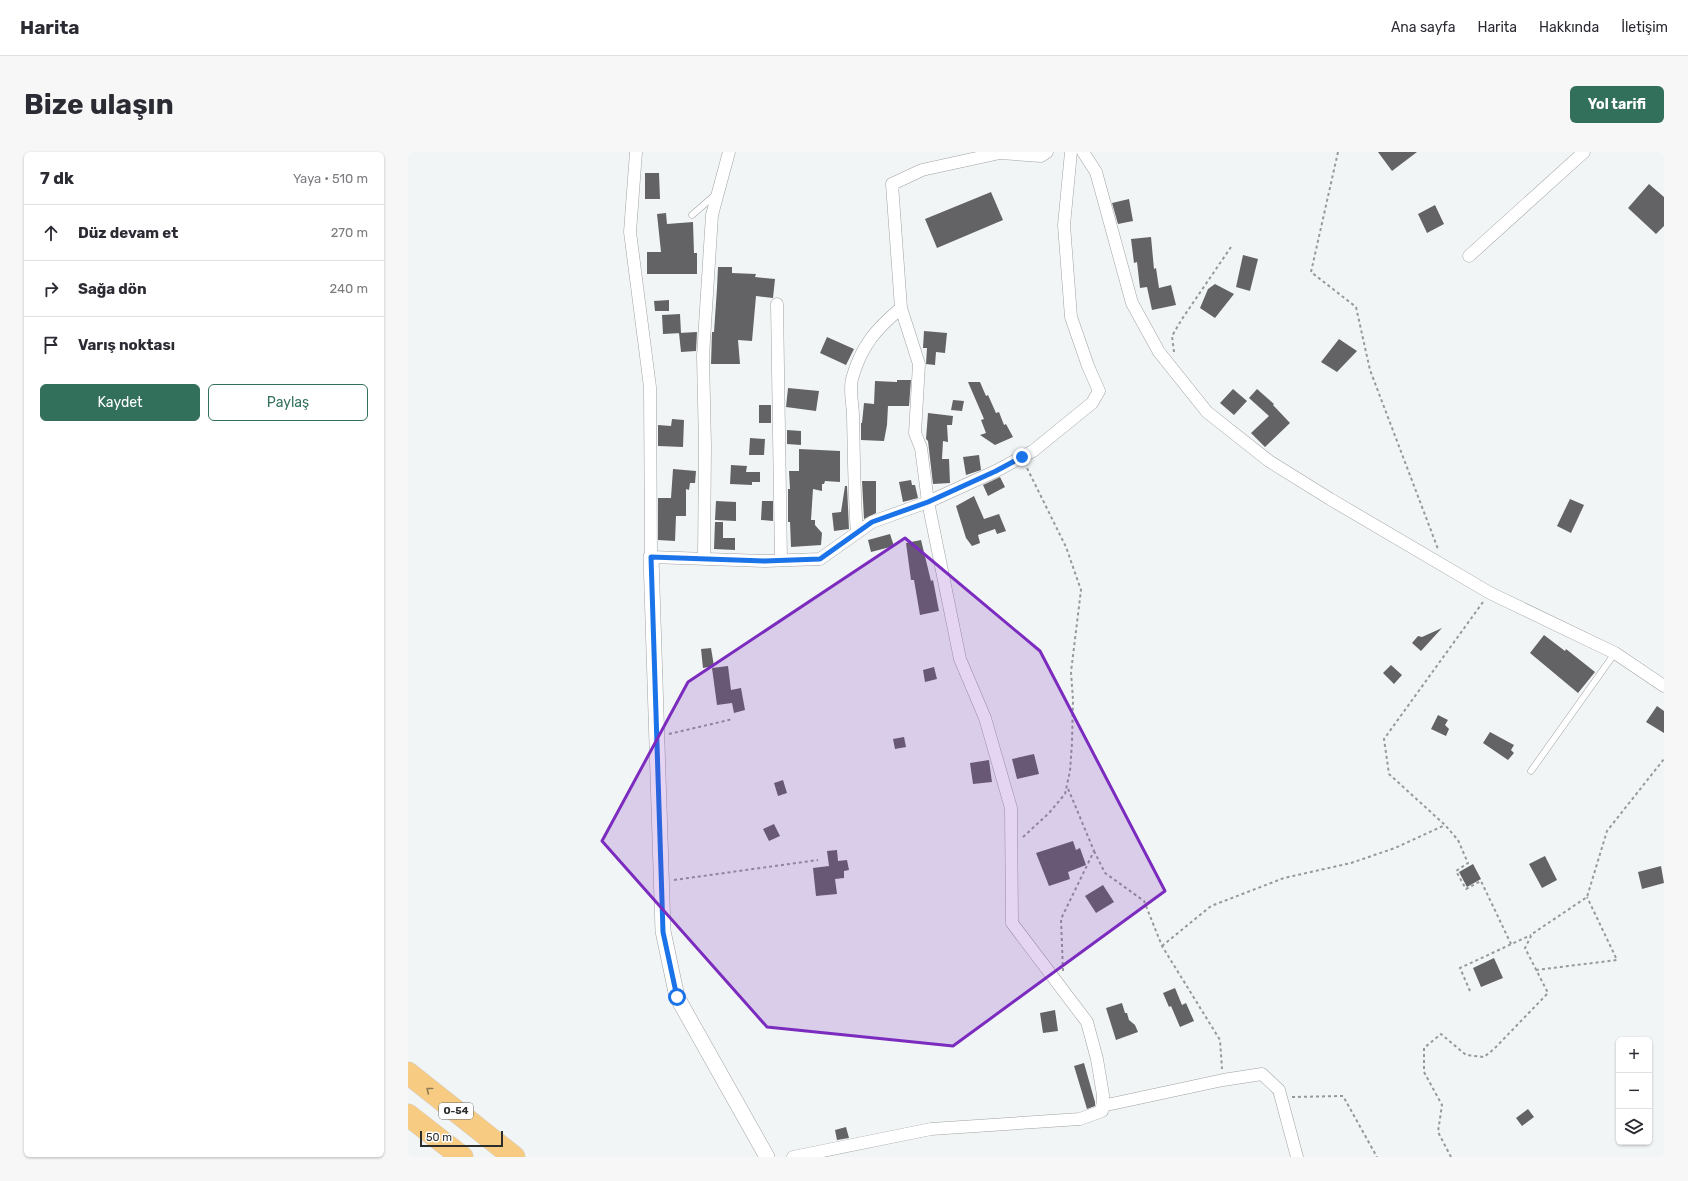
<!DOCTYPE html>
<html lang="tr">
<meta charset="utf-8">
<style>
body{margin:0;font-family:Rubik,sans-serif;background:#f7f7f7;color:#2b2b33}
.controls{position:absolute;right:12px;bottom:12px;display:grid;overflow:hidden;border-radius:6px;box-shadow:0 1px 3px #0004}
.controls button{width:36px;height:36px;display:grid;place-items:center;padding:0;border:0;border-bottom:1px solid #e1e1e2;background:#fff;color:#2b2b33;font:20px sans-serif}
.scale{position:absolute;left:12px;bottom:10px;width:83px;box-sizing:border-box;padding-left:4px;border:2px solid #2b2c2c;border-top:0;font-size:11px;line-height:14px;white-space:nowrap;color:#2b2c2c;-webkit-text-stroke:3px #fff;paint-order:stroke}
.stop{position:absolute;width:12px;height:12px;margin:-9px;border:3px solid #1a73e8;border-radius:50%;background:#fff}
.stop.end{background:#1a73e8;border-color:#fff;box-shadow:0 1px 4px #0008}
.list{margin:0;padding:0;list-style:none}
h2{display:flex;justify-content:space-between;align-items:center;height:52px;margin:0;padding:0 16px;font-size:17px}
h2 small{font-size:13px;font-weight:400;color:#7c7c81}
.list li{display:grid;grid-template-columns:26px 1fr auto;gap:12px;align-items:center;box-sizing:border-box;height:56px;padding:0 16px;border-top:1px solid #e1e1e2}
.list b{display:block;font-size:15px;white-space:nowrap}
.list em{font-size:13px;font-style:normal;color:#7c7c81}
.actions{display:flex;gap:8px;padding:12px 16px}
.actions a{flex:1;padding:9px 0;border:1px solid #33705c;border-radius:6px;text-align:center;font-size:14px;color:#33705c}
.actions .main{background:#33705c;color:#fff}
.icon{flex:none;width:22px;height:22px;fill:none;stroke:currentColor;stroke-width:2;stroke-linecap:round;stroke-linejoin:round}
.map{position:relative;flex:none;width:1256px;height:1005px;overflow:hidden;border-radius:6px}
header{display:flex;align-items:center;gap:24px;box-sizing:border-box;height:56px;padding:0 20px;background:#fff;border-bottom:1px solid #e1e1e2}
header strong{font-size:19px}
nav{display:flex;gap:22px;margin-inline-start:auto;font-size:14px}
.intro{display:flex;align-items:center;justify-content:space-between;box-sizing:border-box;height:96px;padding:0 24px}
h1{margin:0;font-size:28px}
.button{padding:10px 18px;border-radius:6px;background:#33705c;color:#fff;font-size:14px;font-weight:700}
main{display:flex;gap:24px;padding:0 24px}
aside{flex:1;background:#fff;border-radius:6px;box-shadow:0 1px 3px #0004}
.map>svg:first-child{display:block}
</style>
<header>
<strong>Harita</strong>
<nav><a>Ana sayfa</a><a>Harita</a><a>Hakkında</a><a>İletişim</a></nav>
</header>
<div class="intro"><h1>Bize ulaşın</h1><a class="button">Yol tarifi</a></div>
<main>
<aside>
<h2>7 dk<small>Yaya · 510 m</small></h2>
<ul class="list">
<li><svg class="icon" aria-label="ahead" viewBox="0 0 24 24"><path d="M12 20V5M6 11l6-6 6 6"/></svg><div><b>Düz devam et</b></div><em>270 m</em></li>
<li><svg class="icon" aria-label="right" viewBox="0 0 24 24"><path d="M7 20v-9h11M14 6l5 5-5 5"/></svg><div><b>Sağa dön</b></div><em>240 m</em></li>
<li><svg class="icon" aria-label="arrive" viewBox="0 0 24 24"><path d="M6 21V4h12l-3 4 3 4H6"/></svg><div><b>Varış noktası</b></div></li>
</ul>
<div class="actions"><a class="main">Kaydet</a><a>Paylaş</a></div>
</aside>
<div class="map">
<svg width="1256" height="1005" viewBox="0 0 1256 1005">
<rect width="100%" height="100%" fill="#f2f5f6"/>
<path fill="#636365" d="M970,0h39l-25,19z
M237,21h14l1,26h-15z
M1241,32l15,13v29l-8,8 -28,-26z
M583,40l12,28 -66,28 -12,-29z
M721,47l4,22 -15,3 -6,-21z
M1027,53l9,19 -17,9 -9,-19z
M258,61l1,11 26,-2 1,31h3v21h-50v-22h14l-4,-38z
M743,85l3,32 2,-1 3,20 12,-3 5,20 -24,5 -5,-23 -7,1 -3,-26 -3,1 -3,-24z
M835,103l15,4 -8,32 -14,-4z
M310,115h14v6l24,1 -1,3 20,2 -2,19 -17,-2 -4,45 -14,-1 2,24h-29l1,-32h2l3,-44z
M807,132l19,10 -19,24 -15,-10 8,-19z
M261,148v11h-14l-1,-10z
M272,162l1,19 -18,1 -1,-19z
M516,179l23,2 -2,20 -9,-1 -1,13 -9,-1 1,-16h-4z
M289,180l-1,19 -15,1 -2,-19z
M419,185l27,12 -8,16 -26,-12z
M931,187l18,12 -20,21 -16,-10z
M489,228h14l-2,26h-21l-1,19 -3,16 -23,-1v-17h1l2,-20 10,1 1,-23 22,1z
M560,230h12l6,14 2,-1 8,18 3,-1 5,13 2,-1 7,13 -18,8 -15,-10 6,-2 -5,-13 3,-1z
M380,236l31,3 -3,20 -30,-4z
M825,237l14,12 -13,14 -14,-12z
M849,237l17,15 -1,1 17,18 -25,24 -14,-14 18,-17 -20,-18z
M545,248l11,1 -2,10 -11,-1z
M351,253h12v18h-12z
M520,261l25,3 -1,9h-5l1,17 -5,-1 -1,18h7l1,24 -17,1 -5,-43 -2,-2z
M264,267l12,1 -1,27 -25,-1v-21l13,1z
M379,278l14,1v14l-14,-1z
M342,286l15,1 -1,16h-15z
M391,297l41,2v31l-15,-1 -1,3h-2v7l-9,-2 -2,31h4v5l7,8 -1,12 -30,2 -1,-25h-2v-33h2l-1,-18h10z
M571,303l2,15 -15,5 -3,-18z
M323,313l16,1 -1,6h14v10h-8v3l-22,-1z
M265,317l23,2 -1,12h-5l-1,7 -3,-1v27h-10l-1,25 -17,-1v-42h13z
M592,325l5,10 -17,9 -5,-11z
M503,328l1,5h3l3,13 -15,4 -4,-20z
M454,329h14v32l-12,6z
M437,334h2l2,43 -15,2 -2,-18 9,-1z
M566,344l10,23 15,-5 7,17 -9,3 -2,-5 -17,6 2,8 -8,3 -6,-8 -10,-32z
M1162,347l14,6 -13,28 -14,-7z
M308,349l20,1v19l-21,-1z
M354,349h11v20l-12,-1z
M307,370h8v16h12v12l-21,-1z
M482,382l4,12 -23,6 -3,-12z
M513,388l10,41 2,-1 6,31 -19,4 -6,-35h-3l-5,-37z
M1034,476l-21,23 -9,-8 6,-7 4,1z
M1136,483l21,16 1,-2 29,23 -17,21 -48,-40z
M303,496l3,18 -11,2 -2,-19z
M983,513l11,10 -8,9 -11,-11z
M320,514l3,24 10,-2 4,22 -11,3 -2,-10 -15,2 -5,-37z
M526,515l3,12 -12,3 -2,-12z
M1249,554l7,5v22l-18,-11z
M1030,563l10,5 -3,5 4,4 -3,7 -15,-7z
M1082,580l24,13 -3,5 3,3 -6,7 -25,-17z
M496,585l2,10 -11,2 -2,-10z
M626,602l5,20 -22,5 -5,-20z
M581,608l3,22 -19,2 -3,-21z
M375,628l4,13 -9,3 -4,-13z
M366,672l6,12 -11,5 -6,-12z
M665,689l3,9 4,-2 6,17 -18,7 2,7 -21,7 -13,-33z
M429,698l1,11 9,-1 2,10 -5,1v7l-9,1 2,15 -21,2 -3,-28 16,-2 -2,-15z
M1137,704l12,24 -15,8 -13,-24z
M1065,712l8,15 -14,8 -8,-15z
M1253,714l3,17 -22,6 -4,-17z
M695,733l11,17 -18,11 -11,-17z
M1086,806l9,20 -22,9 -8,-19z
M767,836l7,17 4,-2 8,18 -14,6 -9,-21 -2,1 -6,-14z
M714,851l3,10h2l2,7 6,5 3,7 -22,8 -10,-32z
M647,858l3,21 -15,2 -3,-20z
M676,911l11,39v4l-8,3 -13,-43z
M1120,957l6,8 -12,9 -6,-8z
M438,975l3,11 -12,2 -2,-10z"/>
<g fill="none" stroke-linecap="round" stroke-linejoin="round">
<defs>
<path id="service" d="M284,63l23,-20
M1123,619l84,-118"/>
<path id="minor" d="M228,0l-6,80 20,155 1,170 114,4 55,-2 52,-37 56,-20 68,-31 37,-20 59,-48 7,-12 -11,-25 -17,-49 -7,-92 7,-73
M675,0l13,20 36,131 27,49 48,60 62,49 61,38 160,94 125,60 49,33
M1061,104l115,-104
M369,152l4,256
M493,156l-9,-124 30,-14 78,-17 41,3 6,-4
M296,406l1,-112 -2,-90 9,-141 17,-63
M694,954l121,-26 39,-6 17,16 18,67
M385,1005l138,-28 149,-10 22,-8 1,-16 -6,-36 -10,-37 -75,-99 -1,-115 -26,-90 -25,-59 -32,-157 -7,-54 -6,-15 4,-69 -18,-56c-25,21 -40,38 -49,71 -3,11 1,26 1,37 1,39 1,78 4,117"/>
<path id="tertiary" d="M243,405l12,374 14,66 90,160"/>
<path id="motorway" d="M0,921l106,84
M0,963l54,42"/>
</defs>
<use href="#service" stroke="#a0a2a4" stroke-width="7"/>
<use href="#minor" stroke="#a0a2a4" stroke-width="13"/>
<use href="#tertiary" stroke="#a0a2a4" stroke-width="16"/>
<use href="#motorway" stroke="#d0d1d1" stroke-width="23"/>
<path stroke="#979999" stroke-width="2" stroke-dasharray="3 3" stroke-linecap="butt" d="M930,0l-27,120 45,35 14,63 68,179
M766,200l-2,-16 10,-17 49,-72
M1075,450l-99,137 5,35 56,51 13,15 10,23 -12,8 10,18 15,-8 30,63
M261,582l64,-15
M615,685l26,-24 16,-19 5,-23 2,-28 1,-43 -2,-28 10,-82 -15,-43 -40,-81
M686,699l11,22 39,28 18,45 58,94 2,29
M266,728l144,-20
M754,794l49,-40 73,-28 67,-15 44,-15 50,-23
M1128,818l81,-10 -30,-63
M655,819l-2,-52 33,-68 -27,-65
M1062,839l-10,-23 71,-33
M884,945l51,-1 34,61
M1043,1005l-13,-25 4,-27 -18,-33v-24l17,-14 25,21 18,2 10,-8 54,-56 -23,-45 7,-14 55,-37 20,-66 57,-72"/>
<use href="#service" stroke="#fff" stroke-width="6"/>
<use href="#minor" stroke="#fff" stroke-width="12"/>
<use href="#tertiary" stroke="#fff" stroke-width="15"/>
<use href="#motorway" stroke="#f7cc82" stroke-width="22"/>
</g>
<defs><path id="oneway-chevron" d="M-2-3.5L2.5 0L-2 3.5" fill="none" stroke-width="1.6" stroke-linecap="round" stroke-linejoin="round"/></defs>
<use stroke="#917c57" href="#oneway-chevron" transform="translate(21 938) rotate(-142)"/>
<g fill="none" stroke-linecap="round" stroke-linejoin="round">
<path stroke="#1a73e8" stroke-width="5" d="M269,845l-14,-65 -12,-375 114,4 55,-2 52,-37 56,-20 68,-31 26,-14"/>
</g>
<path fill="#7b2cbf" fill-opacity="0.2" stroke="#7b2cbf" stroke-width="3" stroke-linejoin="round" d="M497,386l135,113 125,240 -212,155 -186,-19 -165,-186 86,-159z"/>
<g text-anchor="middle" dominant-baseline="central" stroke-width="4" stroke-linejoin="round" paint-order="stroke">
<rect fill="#fff" stroke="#6b6b6b" stroke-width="1" x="31" y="951" width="34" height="16" rx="3"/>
<g font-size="10" font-weight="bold" fill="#2b2c2c">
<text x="48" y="959">O-54</text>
</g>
</g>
</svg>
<div class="controls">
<button>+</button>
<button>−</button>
<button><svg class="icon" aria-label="layers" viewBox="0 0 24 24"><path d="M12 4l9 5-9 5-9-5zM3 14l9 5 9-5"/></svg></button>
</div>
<div class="scale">50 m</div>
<div class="stop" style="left:269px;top:845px"></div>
<div class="stop end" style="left:614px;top:305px"></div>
</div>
</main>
